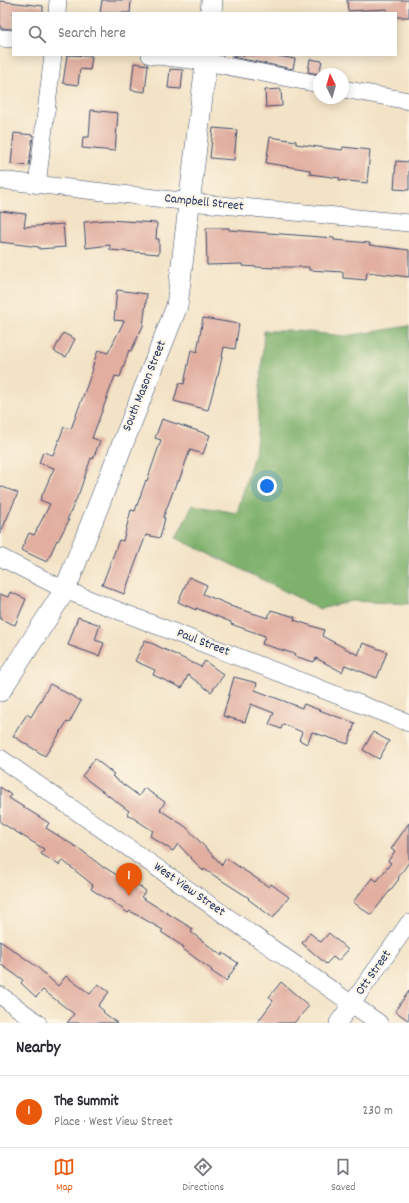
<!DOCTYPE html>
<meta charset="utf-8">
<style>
body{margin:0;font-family:Dekko,sans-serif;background:#f2f2f3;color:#2b2b33}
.compass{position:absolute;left:313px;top:68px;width:36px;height:36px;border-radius:50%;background:#fff;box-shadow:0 2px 10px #0003;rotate:355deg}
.you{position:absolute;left:267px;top:486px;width:14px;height:14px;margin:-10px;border:3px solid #fff;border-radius:50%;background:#1a73e8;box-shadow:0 0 0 6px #1a73e833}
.badge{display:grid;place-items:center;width:26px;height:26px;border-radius:50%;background:#ea580c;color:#fff;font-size:13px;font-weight:700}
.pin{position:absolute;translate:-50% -33px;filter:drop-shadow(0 1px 2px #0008)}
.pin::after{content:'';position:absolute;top:21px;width:14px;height:12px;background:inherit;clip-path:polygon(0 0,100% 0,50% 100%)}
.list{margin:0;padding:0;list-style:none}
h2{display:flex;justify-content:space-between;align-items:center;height:52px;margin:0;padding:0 16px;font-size:17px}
h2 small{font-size:13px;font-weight:400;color:#7c7c81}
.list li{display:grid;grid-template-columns:26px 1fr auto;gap:12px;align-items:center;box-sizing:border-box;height:72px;padding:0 16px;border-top:1px solid #e1e1e2}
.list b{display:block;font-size:15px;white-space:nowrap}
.list p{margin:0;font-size:13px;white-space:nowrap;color:#7c7c81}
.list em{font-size:13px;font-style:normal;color:#7c7c81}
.icon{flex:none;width:22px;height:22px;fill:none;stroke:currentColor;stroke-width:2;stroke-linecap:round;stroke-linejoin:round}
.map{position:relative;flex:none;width:409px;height:1023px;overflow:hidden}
.search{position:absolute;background:#fff;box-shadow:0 2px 10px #0003;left:12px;right:12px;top:12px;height:44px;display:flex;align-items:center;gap:10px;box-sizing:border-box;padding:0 14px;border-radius:0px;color:#7c7c81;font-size:15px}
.sheet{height:124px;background:#fff}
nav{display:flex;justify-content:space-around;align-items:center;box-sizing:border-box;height:56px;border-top:1px solid #e1e1e2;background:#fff;font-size:11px;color:#7c7c81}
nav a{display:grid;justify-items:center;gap:2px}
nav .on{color:#ea580c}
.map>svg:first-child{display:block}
</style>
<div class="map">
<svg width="409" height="1023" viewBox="0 0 409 1023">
<rect width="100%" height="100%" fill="#fcf5e5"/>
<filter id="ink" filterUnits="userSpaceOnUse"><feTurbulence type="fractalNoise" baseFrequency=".025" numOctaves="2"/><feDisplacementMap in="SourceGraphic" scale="8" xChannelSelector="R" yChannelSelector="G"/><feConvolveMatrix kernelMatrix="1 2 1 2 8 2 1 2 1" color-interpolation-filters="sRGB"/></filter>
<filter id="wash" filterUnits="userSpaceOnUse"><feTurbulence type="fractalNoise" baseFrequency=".012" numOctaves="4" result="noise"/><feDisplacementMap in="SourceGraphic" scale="16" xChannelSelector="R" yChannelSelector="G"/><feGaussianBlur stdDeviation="0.9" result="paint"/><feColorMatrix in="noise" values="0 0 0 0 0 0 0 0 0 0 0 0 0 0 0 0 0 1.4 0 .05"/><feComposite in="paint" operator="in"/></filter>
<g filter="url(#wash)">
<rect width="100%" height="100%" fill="#f3e3c6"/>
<path fill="#7eb16c" stroke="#4c7065" d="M409,326v278l-57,-3 -32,8 -79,-40 -65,-31 17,-33 44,8 19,-66 8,-116h33l48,5z"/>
<g id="blocks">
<path fill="#e1aea0" d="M102,0h29l-1,13h-30z
M347,0h62v17h-13v-4h-9v-4l-39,2z
M0,1l43,5v7h-30v16l-13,-1z
M67,55l25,1 -2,14 -10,-1 -2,16 -15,-2z
M232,55h41l22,4 -2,10 -61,-12z
M310,59l12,2 -3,13 -11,-2z
M134,63l14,2 -3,27 -14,-2z
M170,69l13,1 -2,19 -13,-1z
M281,89l1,17 -16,1 -1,-17z
M91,110l27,3 -3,38 -33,-3 1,-11h6z
M213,128l24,2 -3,30 -24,-2z
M14,133l19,2 -4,31 -18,-2z
M270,137l26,4v3l46,6 1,-3 27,3 -3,33 -28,-3 1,-2 -30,-4v-4l-44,-7z
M396,161l13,1v28l-15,-1z
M0,211l26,3 -2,13 39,-3 2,23 -26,2v-2l-39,-5z
M108,220l49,3 -1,16h3v15l-49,-4v-5l-24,3 -2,-26z
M206,228h23v2l105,8v2l36,3 -1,2 40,5v27l-42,-5 -1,8 -23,-2v-6l-34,-2v-3h-36v1l-31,-2v-2l-35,1z
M117,290l30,4 -4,32 -12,25 -2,-1 -9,27 -5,-1 -23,62 8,3 -7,18 -2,-1 -12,35 -12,27h2l-11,21 -1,-1 -10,22 -26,-12 8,-17 5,2 16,-31 -10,-4 14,-32 -15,-5 4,-11 10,3 11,-28 7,2 22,-60 -1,-1 6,-18 10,3 16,-32 -10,-1z
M203,318l36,6 -4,25 -11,-2 -6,29h-1l-9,34 -34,-9 5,-18 5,1 7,-34 6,2z
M63,333l12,6 -9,18 -12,-6z
M162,419l48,16 -7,19 -13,-4 -11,31h-2l-14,37h2l-5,20 -14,-3 -22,59 -22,-9 17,-45 4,1 8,-31 4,1 11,-31 1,1 14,-41 -6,-2z
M0,486l18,7 -18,41z
M189,577l18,8 -4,9 27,11v1l38,12 3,-8 24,7 -1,3 30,10 -2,6 36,19 5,-12 24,9 -10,26 -32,-13 -3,7 -26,-14 -2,4 -20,-6 1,-2 -33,-10 3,-8 -34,-12v-2l-35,-14v2l-18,-8z
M10,592l16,7 -11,26 -15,-6v-25l8,3z
M78,617l22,8 -5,15 9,3 -5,13 -31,-11z
M145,640l56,27 4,-6 19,14 -13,17 -23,-17 -6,13 -29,-13 2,-5 -20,-9z
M234,677l23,6 -2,7 47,18 2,-4 23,9 28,10 -7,21 -36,-12 -5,12 -8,-4 3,-8 -19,-8 -2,5 -12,-5 5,-11 -23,-9 -6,18 -22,-6z
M50,684l31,17 -12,22 -2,-1 -22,34 -32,-20 14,-22 4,3z
M373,732l16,9 -10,18 -16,-9z
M95,759l19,15 -2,2 27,20 5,-8 21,14 -5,8 26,17 36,38 4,-7 43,29 2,-3 18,13 -16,21 -25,-19 1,-1 -45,-29 -1,2 -25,-27 -5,7 -23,-15 3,-5 -26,-17 2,-3 -47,-35z
M0,787l11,8 -2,3 40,25 -3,5 35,22 23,18v-1l24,15 2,-3 16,12 -5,6 52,32 -2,3 31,24 1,-3 15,10 -12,18 -15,-10 1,-1 -29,-21 1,-2 -23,-15 2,-2 -33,-19 -2,2 -19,-14 -1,1 -17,-11 2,-4 -31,-25 -3,5 -18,-11 3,-5 -44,-27z
M409,823v39l-11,16 1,1 -28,36 -18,-13 19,-24 5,3 14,-18 -3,-2 7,-10 -4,-2z
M310,933l11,9 8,-9 19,17 -10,11 -5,-4 -7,7 -24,-21z
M0,941l36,25 22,20 8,-10 24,18 8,-10 11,8 -11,14 6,5 -1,1 14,11h-50l7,-9 -31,-24 -7,7 -15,-14 2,-3 -23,-16z
M281,982l28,24 -15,17h-37l16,-22 -4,-4z
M409,991v30l-14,-10z"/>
</g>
</g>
<g filter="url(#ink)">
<use href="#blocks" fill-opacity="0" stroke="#3b4a6e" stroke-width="1"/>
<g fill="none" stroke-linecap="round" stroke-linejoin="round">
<defs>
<path id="minor" d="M57,13l1,-13
M0,38l13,1
M150,55l56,7 113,22
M343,89l66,12
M0,180l190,22 219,21
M37,185l16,-130
M0,557l65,33 344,133
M0,758l379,265
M0,995l38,28
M338,1023l71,-100"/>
<path id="major" d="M211,13l1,-13
M0,691l65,-101 112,-284 30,-251"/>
</defs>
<use href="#minor" stroke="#3b4a6e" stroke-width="18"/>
<use href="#major" stroke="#3b4a6e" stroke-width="22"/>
<use href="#minor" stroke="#fff" stroke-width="17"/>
<use href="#major" stroke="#fff" stroke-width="21"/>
</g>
</g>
<g text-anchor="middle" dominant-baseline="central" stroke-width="4" stroke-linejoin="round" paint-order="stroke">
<g font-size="13" fill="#1b2f5e" stroke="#fcf5e5">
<text transform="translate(204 203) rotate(6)">Campbell Street</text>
<text transform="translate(145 386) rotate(-68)">South Mason Street</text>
<text transform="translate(203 643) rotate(21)">Paul Street</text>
<text transform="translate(189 890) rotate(35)">West View Street</text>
<text transform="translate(374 973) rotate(-55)">Ott Street</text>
</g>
</g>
</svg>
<svg class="compass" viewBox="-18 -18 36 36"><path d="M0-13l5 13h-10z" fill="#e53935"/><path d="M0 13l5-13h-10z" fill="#7c7c81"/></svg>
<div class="you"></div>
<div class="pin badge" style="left:129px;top:896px">1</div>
<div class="search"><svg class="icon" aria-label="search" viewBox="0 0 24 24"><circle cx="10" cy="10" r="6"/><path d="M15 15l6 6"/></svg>Search here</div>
</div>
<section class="sheet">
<h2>Nearby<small></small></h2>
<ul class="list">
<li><span class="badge">1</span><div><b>The Summit</b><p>Place · West View Street</p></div><em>230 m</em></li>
</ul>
</section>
<nav>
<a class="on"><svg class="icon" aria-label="map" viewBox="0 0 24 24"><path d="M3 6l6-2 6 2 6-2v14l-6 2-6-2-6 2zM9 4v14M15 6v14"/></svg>Map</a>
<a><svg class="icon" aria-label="directions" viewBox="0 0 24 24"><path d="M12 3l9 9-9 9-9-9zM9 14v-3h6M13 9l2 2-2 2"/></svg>Directions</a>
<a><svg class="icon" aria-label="saved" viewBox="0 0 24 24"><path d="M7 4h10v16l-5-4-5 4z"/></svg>Saved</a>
</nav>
